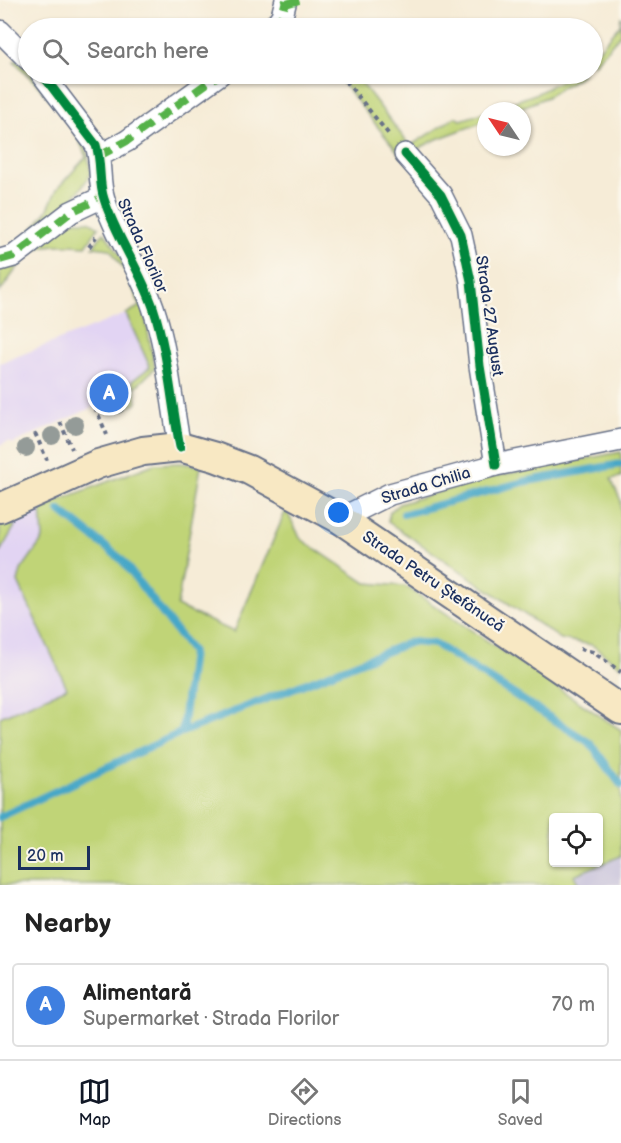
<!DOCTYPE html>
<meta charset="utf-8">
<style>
body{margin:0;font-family:"Balsamiq Sans",sans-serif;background:#f6f6f6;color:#222}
.controls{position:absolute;right:18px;bottom:18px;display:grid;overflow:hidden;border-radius:6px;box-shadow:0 2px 4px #0004}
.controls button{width:54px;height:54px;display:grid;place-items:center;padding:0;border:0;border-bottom:2px solid #e0e0e0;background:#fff;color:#222;font:30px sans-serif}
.compass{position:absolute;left:477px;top:102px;width:54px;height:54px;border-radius:50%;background:#fff;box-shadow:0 2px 4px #0004;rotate:305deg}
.scale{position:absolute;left:18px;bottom:15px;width:72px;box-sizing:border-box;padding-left:6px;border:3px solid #1b2f5e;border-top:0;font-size:16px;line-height:21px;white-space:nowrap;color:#1b2f5e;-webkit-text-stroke:4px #fbf7ec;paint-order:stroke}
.you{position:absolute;left:339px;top:513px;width:21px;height:21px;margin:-15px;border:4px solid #fff;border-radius:50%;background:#1a73e8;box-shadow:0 0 0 9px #1a73e833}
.badge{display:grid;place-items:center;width:39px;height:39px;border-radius:50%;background:#111827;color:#fff;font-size:20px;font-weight:700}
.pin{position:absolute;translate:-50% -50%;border:3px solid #fff;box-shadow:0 2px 6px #0006}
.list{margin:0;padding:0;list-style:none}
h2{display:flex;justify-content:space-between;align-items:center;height:78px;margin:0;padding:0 24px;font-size:26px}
h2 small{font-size:20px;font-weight:400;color:#767676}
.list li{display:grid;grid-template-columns:39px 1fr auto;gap:18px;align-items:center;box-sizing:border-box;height:84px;margin:0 12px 12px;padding:0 12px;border:2px solid #e0e0e0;border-radius:6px}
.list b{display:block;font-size:22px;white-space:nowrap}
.list p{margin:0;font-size:20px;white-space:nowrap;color:#767676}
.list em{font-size:20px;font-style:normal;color:#767676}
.icon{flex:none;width:33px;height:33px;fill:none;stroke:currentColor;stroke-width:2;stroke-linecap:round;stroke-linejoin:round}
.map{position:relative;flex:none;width:621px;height:885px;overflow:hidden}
.search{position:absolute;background:#fff;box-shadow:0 2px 4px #0004;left:18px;right:18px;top:18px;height:66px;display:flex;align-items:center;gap:15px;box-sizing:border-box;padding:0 21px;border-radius:33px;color:#767676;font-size:22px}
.sheet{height:174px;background:#fff}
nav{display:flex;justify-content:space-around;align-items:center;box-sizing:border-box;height:84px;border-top:2px solid #e0e0e0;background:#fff;font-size:16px;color:#767676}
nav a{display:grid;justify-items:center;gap:3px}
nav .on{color:#111827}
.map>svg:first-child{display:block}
</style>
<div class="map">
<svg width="621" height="885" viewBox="0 0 621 885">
<rect width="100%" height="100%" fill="#fbf7ec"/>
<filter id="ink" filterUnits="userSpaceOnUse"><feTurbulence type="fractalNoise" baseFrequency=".0167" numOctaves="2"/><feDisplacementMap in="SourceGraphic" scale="12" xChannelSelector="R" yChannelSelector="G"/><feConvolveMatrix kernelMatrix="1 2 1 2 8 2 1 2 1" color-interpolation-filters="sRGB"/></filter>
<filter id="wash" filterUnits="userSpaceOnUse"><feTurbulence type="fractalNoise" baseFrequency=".008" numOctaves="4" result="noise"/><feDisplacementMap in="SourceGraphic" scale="24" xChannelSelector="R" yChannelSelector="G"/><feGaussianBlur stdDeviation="1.35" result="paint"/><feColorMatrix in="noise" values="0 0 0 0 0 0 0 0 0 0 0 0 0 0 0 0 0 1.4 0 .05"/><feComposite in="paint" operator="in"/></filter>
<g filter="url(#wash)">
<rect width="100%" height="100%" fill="#f6ecd7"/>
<path fill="#e2d4f3" d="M126,314l24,54 -18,13 3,7 -123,56 -3,-3 -9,4v-82z
M41,507l62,241 -103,49v-273z"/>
<path fill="#c5c0da" d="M621,856v29h-42l-5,-10z"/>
<path fill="#c0d477" stroke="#6e826a" stroke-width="1.5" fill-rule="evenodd" d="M621,16v18l-28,31v-9l27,-31z
M18,60l10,11v3h3l22,22 32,44 6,33c-16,28 -33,41 -60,58l16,-20 10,-22 29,-32c-13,-38 -45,-68 -72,-96z
M335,74h20l55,72 45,-29 6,3 25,-8v9l-49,18 -35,18z
M573,74h10l-36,23 -34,14h-25l50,-18z
M71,221h18l10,6 -13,19c-13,-1 -41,-3 -52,4 -10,6 -27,32 -34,42v-26z
M104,232l17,24 21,44 13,68 -20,20 2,15 -25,10 -11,-9 34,-16 -3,-7 18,-14 -24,-53 14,-8 -13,-32 -17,-25 -17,-2z
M621,452v25l-10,2 10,22v166l-29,-22 -31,-6 -173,-117 2,-10 9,-8 87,-26z
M181,463l20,3 -24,140 57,26 52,-122 15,29 65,44 39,3 216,144v126l-47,19 5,10h-579v-168l67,-29 -49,-106 3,-12 22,-31 -2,-32 113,-43zM554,818h44v44h-44z
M6,521l9,5 -15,26v-28z"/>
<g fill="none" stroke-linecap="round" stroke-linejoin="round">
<path stroke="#47a7c7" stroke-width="8" d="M404,514l119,-32 98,-18
M182,732l229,-90 24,2 155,99 31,42
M0,817l182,-85 10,-80 -71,-93 -62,-49"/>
</g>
</g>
<g filter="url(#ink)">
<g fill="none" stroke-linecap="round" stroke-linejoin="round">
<defs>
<path id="minor" d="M273,28l9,-12 4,-16
M0,31l28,28
M42,74l54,71c6,18 2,36 8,54 12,38 36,70 49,108 15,45 18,94 27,140
M405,154l36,41 20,40 10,46 9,85 16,99
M99,156l28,-15 93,-67
M0,260l14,-4 57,-44 32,-15
M340,519l50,-25 106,-29 125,-25"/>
<path id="secondary" d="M0,508l98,-44 45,-13 37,-4 35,10 34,13 91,49 281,191"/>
</defs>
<use href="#minor" stroke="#687188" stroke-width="24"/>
<use href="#secondary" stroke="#687188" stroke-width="32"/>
<path stroke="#687188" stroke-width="4" stroke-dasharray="4.5 4.5" stroke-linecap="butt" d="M340,74l51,63
M89,247l7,-10
M95,407l12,28
M60,422l12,27
M35,433l12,27
M580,649l13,3 28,20"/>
<use href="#minor" stroke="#fff" stroke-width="21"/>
<use href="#secondary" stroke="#f8e8c3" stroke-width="28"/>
<path stroke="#55b248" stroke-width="8" stroke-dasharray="15 8" stroke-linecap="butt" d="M286,4l13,-4
M273,28l9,-12 4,-16
M99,156l28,-15 93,-67
M0,260l14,-4 57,-44 32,-15"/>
<defs>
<path id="cycleway" d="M42,74l54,71c6,18 2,36 8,54 12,38 36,70 49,108 15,45 18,94 27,140
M405,154l36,41 20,40 10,46 9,85 16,99"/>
</defs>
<use href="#cycleway" stroke="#fbf7ec" stroke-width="13"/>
<use href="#cycleway" stroke="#00873e" stroke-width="9"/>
</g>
<g fill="#949b98">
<circle cx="117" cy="405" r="9"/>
<circle cx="75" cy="425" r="9"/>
<circle cx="52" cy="436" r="9"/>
<circle cx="26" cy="448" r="9"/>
</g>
</g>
<g text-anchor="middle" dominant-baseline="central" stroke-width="4.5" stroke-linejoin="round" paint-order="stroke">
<g font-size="16" fill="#1b2f5e" stroke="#fbf7ec">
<text transform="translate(142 246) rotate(66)">Strada Florilor</text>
<text transform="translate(489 316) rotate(82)">Strada 27 August</text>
<text transform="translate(426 486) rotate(-17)">Strada Chilia</text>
<text transform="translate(433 582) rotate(34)">Strada Petru Ștefănucă</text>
</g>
</g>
</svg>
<div class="controls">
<button><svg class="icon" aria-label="locate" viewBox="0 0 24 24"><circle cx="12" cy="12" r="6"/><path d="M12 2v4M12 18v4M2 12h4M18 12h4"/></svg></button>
</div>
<svg class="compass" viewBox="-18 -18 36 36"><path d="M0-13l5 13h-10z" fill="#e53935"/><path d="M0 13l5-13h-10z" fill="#767676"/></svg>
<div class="scale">20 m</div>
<div class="you"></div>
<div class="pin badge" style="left:109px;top:393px;background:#3f7fe0">A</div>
<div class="search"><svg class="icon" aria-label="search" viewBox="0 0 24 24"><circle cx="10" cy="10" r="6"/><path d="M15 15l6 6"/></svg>Search here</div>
</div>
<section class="sheet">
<h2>Nearby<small></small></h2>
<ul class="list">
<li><span class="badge" style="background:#3f7fe0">A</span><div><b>Alimentară</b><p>Supermarket · Strada Florilor</p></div><em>70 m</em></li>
</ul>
</section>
<nav>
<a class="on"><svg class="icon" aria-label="map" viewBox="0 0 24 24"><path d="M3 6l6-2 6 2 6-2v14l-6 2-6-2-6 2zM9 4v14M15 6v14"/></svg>Map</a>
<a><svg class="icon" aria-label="directions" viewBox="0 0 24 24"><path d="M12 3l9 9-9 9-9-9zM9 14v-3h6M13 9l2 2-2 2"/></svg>Directions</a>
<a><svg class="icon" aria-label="saved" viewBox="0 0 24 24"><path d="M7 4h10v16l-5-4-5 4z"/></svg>Saved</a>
</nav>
